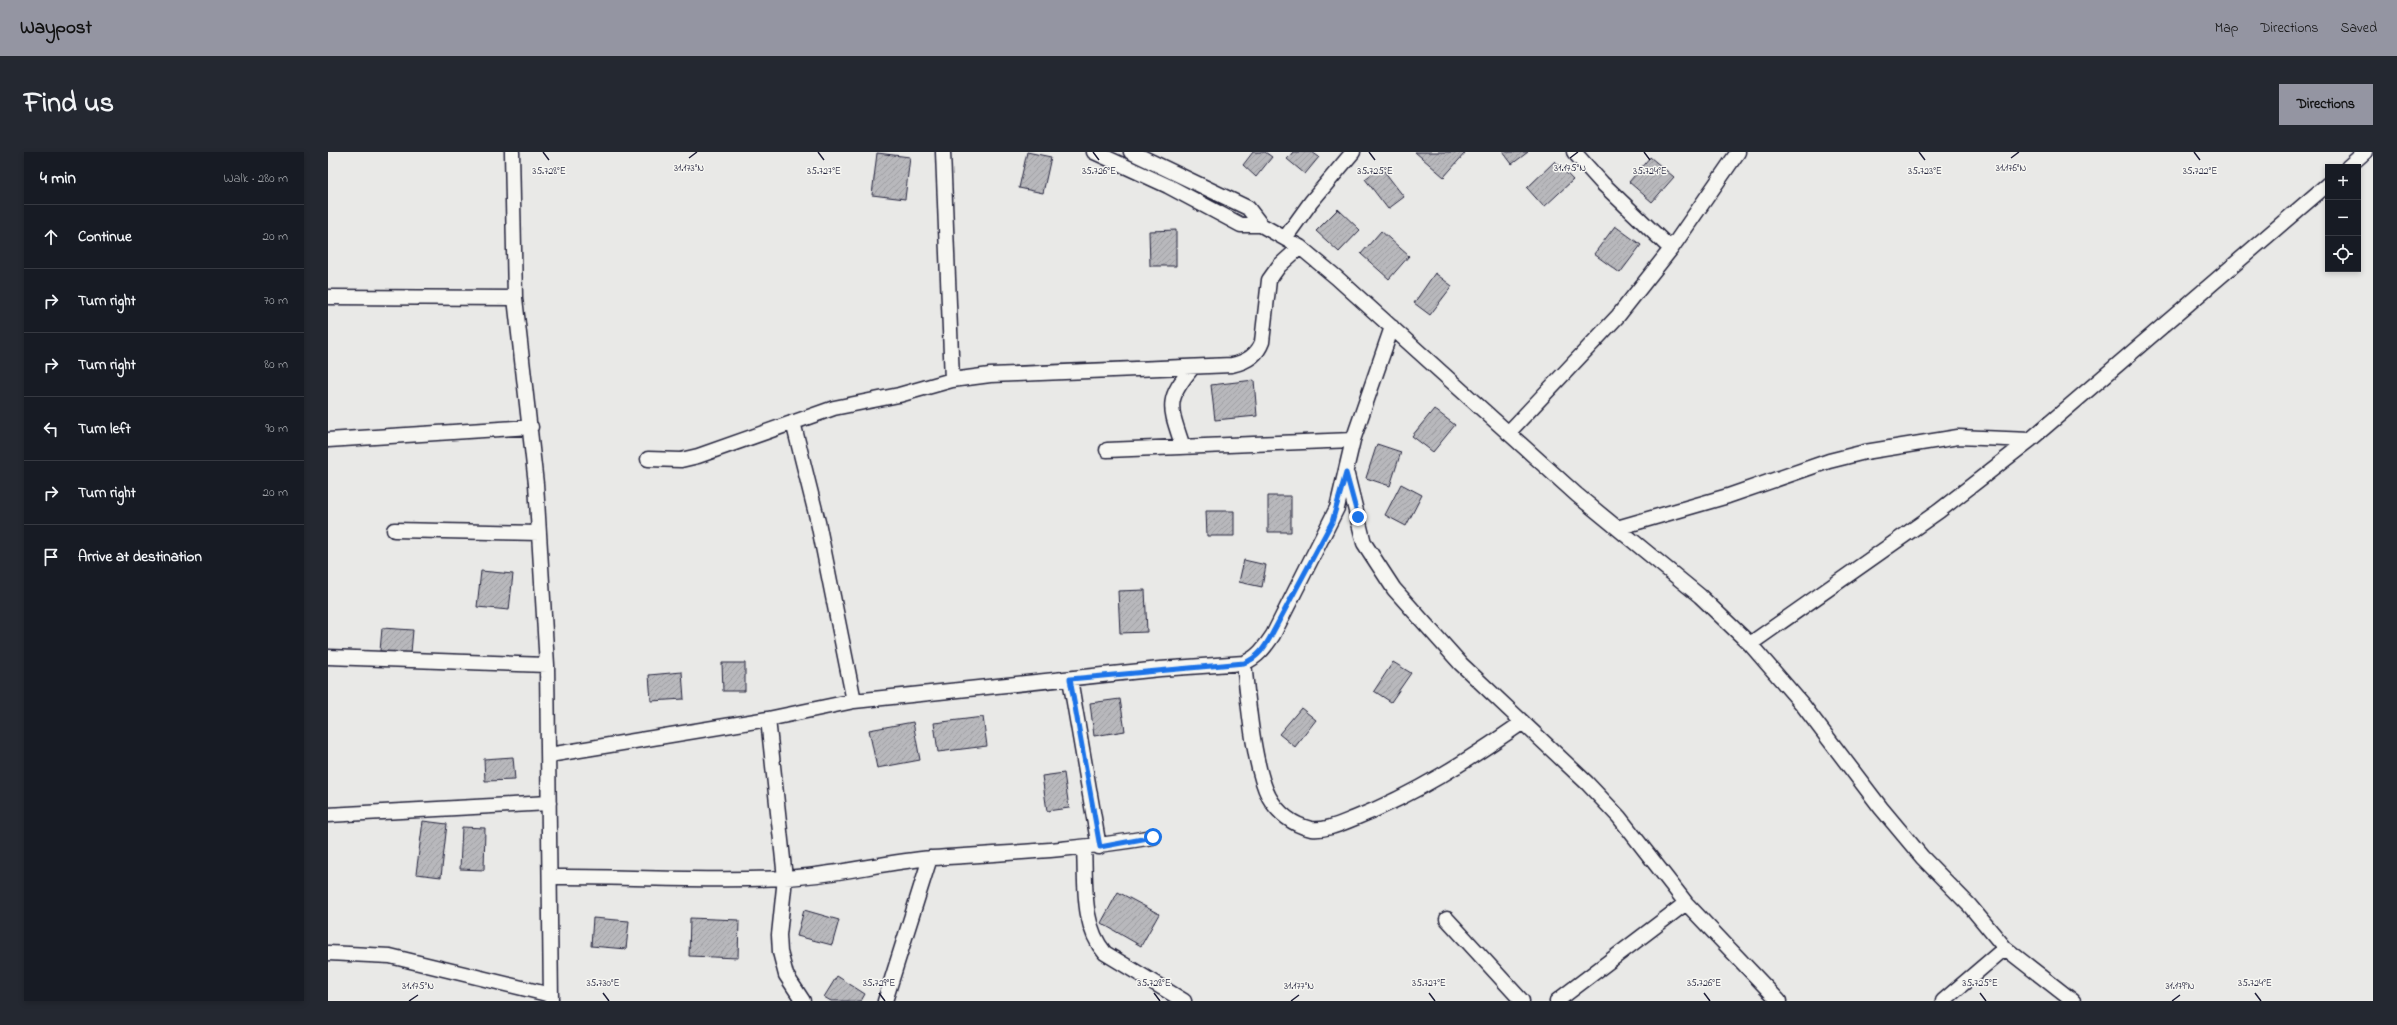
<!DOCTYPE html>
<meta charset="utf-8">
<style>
body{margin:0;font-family:"Indie Flower",sans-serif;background:#242831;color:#f1f3f6}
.controls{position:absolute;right:12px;top:12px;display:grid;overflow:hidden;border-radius:0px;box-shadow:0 2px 6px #0003}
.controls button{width:36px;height:36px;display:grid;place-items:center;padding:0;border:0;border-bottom:1px solid #363941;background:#171b24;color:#f1f3f6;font:20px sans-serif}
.stop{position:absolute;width:12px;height:12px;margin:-9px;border:3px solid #1a73e8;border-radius:50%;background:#fff}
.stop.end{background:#1a73e8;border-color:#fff;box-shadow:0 1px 4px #0008}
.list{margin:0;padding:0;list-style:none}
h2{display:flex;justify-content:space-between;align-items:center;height:52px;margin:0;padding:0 16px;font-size:17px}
h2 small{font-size:13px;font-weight:400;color:#9ea1a6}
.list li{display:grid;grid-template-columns:26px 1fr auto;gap:12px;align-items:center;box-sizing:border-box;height:64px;padding:0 16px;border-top:1px solid #363941}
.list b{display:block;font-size:15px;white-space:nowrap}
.list em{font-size:13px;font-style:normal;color:#9ea1a6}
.icon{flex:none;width:22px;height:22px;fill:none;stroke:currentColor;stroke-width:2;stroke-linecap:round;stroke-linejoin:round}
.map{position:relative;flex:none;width:2045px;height:849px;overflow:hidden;border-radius:0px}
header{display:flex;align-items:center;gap:24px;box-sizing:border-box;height:56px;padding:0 20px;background:#9495a2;color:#111}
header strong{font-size:19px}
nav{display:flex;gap:22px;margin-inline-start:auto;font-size:14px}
.intro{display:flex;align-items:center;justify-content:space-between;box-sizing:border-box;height:96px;padding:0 24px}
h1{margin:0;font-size:28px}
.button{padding:10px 18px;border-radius:0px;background:#9495a2;color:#111;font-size:14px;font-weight:700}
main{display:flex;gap:24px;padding:0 24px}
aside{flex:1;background:#171b24;border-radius:0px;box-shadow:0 2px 6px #0003}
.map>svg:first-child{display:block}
</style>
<header>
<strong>Waypost</strong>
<nav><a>Map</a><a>Directions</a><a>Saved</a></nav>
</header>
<div class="intro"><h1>Find us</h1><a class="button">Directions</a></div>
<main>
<aside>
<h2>4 min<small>Walk · 280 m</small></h2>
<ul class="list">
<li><svg class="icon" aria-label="ahead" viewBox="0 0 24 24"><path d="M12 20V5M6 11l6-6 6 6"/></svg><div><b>Continue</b></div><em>20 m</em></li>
<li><svg class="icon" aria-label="right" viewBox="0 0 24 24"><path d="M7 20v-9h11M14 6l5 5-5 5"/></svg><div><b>Turn right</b></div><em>70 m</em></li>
<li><svg class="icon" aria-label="right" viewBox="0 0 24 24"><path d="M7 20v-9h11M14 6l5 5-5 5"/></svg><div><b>Turn right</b></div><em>80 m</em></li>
<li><svg class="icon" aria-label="left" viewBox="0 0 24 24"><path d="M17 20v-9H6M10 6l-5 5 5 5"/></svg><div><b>Turn left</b></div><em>90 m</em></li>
<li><svg class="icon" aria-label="right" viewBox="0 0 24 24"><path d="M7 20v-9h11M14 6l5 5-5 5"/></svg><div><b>Turn right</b></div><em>20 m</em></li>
<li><svg class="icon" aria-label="arrive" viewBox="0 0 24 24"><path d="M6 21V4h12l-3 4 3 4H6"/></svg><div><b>Arrive at destination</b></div></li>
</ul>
</aside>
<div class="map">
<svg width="2045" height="849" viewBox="0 0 2045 849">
<defs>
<pattern id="building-hatch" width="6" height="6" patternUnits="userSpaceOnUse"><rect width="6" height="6" fill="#b8b8bc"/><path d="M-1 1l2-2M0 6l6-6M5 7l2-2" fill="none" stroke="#9e9ea2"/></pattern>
</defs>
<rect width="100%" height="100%" fill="#e9e9e7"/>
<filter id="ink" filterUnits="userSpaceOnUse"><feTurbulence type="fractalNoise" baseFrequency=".025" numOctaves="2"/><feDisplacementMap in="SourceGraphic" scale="8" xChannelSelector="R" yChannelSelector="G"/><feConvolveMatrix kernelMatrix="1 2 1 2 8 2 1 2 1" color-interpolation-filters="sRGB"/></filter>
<g filter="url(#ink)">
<path fill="url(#building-hatch)" stroke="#22223b" d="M699,0l24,5 -8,36 -24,-5z
M925,0h12l7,5 -16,20 -13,-12z
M965,0h19l7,5 -14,17 -18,-15z
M1087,0h48l2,1 -21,24z
M1175,0h25l-16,12z
M549,1l33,4 -5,42 -33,-4z
M1322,5l24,20 -22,25 -23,-20z
M1227,9l18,19 -29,27 -17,-19z
M1053,15l23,30 -16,12 -23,-30z
M1010,57l22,21 -21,22 -23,-21z
M1287,74l26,19 -21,28 -26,-19z
M848,78v36h-26l-1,-35z
M1053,79l28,25 -20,23 -28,-25z
M1107,121l17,13 -22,29 -16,-12z
M926,228l3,36 -42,4 -4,-35z
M1106,257l21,16 -22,27 -21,-16z
M1049,292l24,8 -11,34 -24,-8z
M1073,332l21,11 -16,31 -21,-11z
M940,344h23v36h-23z
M878,359h28v25h-27z
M916,408l22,5 -4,22 -23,-5z
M153,419l32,3 -4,36 -32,-3z
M817,438l2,42 -27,1 -2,-42z
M54,476l31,2 -2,23 -31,-2z
M1065,510l18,11 -20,29 -17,-11z
M394,511h23v28h-22z
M354,520l2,27 -33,2 -2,-26z
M792,547l5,32 -31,5 -4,-33z
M973,556l15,12 -21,27 -16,-13z
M655,565l4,29 -49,6 -4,-29z
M585,570l7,38 -43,8 -8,-38z
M185,605l2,23 -30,1 -1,-22z
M736,621l5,35 -22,3 -5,-35z
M95,669l24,3 -6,53 -25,-3z
M134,675l23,1 -1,42 -24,-1z
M790,740l41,22 -18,32 -40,-23z
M476,758l35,10 -7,25 -35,-9z
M265,766l36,3 -3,28 -35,-3z
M362,766l49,2 -1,38 -49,-2z
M509,824l28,18 -4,7h-30l-7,-4z"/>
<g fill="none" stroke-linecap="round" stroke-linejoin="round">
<defs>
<path id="minor" d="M184,0l3,146 21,186 11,181 4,336
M615,0l9,228
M766,0l74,34 73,39h20
M803,0l117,56 13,17 39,22 36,30 241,218 123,101 50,48 52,60 79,104 41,49 48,49 35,42 68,53
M1246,0l28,31 69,66
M2020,15l17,-15
M957,86l26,-36 42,-50
M0,145l187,1
M465,270l25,100 36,179
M1180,281l110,-117 53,-67 67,-97
M0,288l203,-13
M855,295c-13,-40 -19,-46 10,-80
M779,298l246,-10
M320,307l33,1 17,-4 136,-48 65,-13 53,-15 38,-5 242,-10c14,-3 25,-9 30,-23l7,-62 10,-14 21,-19
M1019,323l17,68 30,46 67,75 126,119 32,34 67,86 93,98
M1289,376l111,-32 101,-35 36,-9 93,-15 72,3
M66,378l145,3
M1422,492l189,-133 91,-71 298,-256
M0,505l219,8
M916,511c4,36 9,103 25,134 9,16 24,28 42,32 15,2 31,-6 44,-11 61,-24 115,-59 168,-96
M742,527l29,168
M440,567l17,159 -6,57 1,17 6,23 17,26
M221,603l219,-36 86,-18 306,-32 84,-6c14,-6 21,-16 29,-28l64,-127 16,-68 39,-113
M0,663l221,-12
M756,696c2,34 -3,77 21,105l79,48
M222,725c78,-1 156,5 234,1 50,-2 99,-16 148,-20 74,-5 147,-8 221,-21
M1119,767l75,82
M0,801l62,3 161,39
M557,849l45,-143
M1229,849l129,-98
M1615,849l62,-53"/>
</defs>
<use href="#minor" stroke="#22223b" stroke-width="17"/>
<use href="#minor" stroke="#f6f6f2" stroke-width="14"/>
</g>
</g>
<g fill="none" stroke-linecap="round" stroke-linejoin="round" filter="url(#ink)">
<path stroke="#1a73e8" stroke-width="5" d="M825,685l-53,10 -30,-168 174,-16c14,-5 21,-16 28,-29l60,-112 14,-49 12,44"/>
</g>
<path fill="none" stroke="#22223b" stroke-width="1.5" d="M215,0l6,8M490,0l6,8M765,0l6,8M1041,0l6,8M1316,0l6,8M1591,0l6,8M1866,0l6,8M361,6l8,-6M1242,6l8,-6M1683,6l8,-6M275,841l6,8M551,841l6,8M826,841l6,8M1101,841l6,8M1376,841l6,8M1652,841l6,8M1927,841l6,8M81,849l9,-6M963,849l8,-6M1844,849l8,-6"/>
<g font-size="10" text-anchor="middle" fill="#22223b" stroke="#f6f6f2" stroke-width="3" stroke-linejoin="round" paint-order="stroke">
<text x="1242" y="19">31.175°N</text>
<text x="361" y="19">31.173°N</text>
<text x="1683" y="19">31.176°N</text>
<text x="221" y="22">35.728°E</text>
<text x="496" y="22">35.727°E</text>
<text x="771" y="22">35.726°E</text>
<text x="1047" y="22">35.725°E</text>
<text x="1322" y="22">35.724°E</text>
<text x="1597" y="22">35.723°E</text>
<text x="1872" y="22">35.722°E</text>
<text x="275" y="834">35.730°E</text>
<text x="551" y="834">35.729°E</text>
<text x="826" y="834">35.728°E</text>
<text x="1101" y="834">35.727°E</text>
<text x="1376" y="834">35.726°E</text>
<text x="1652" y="834">35.725°E</text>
<text x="1927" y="834">35.724°E</text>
<text x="90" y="837">31.175°N</text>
<text x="971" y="837">31.177°N</text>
<text x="1852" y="837">31.179°N</text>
</g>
</svg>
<div class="controls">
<button>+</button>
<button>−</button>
<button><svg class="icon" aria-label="locate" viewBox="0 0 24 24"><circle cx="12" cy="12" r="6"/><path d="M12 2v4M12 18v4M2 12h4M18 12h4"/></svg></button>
</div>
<div class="stop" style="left:825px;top:685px"></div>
<div class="stop end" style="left:1030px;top:365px"></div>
</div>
</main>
